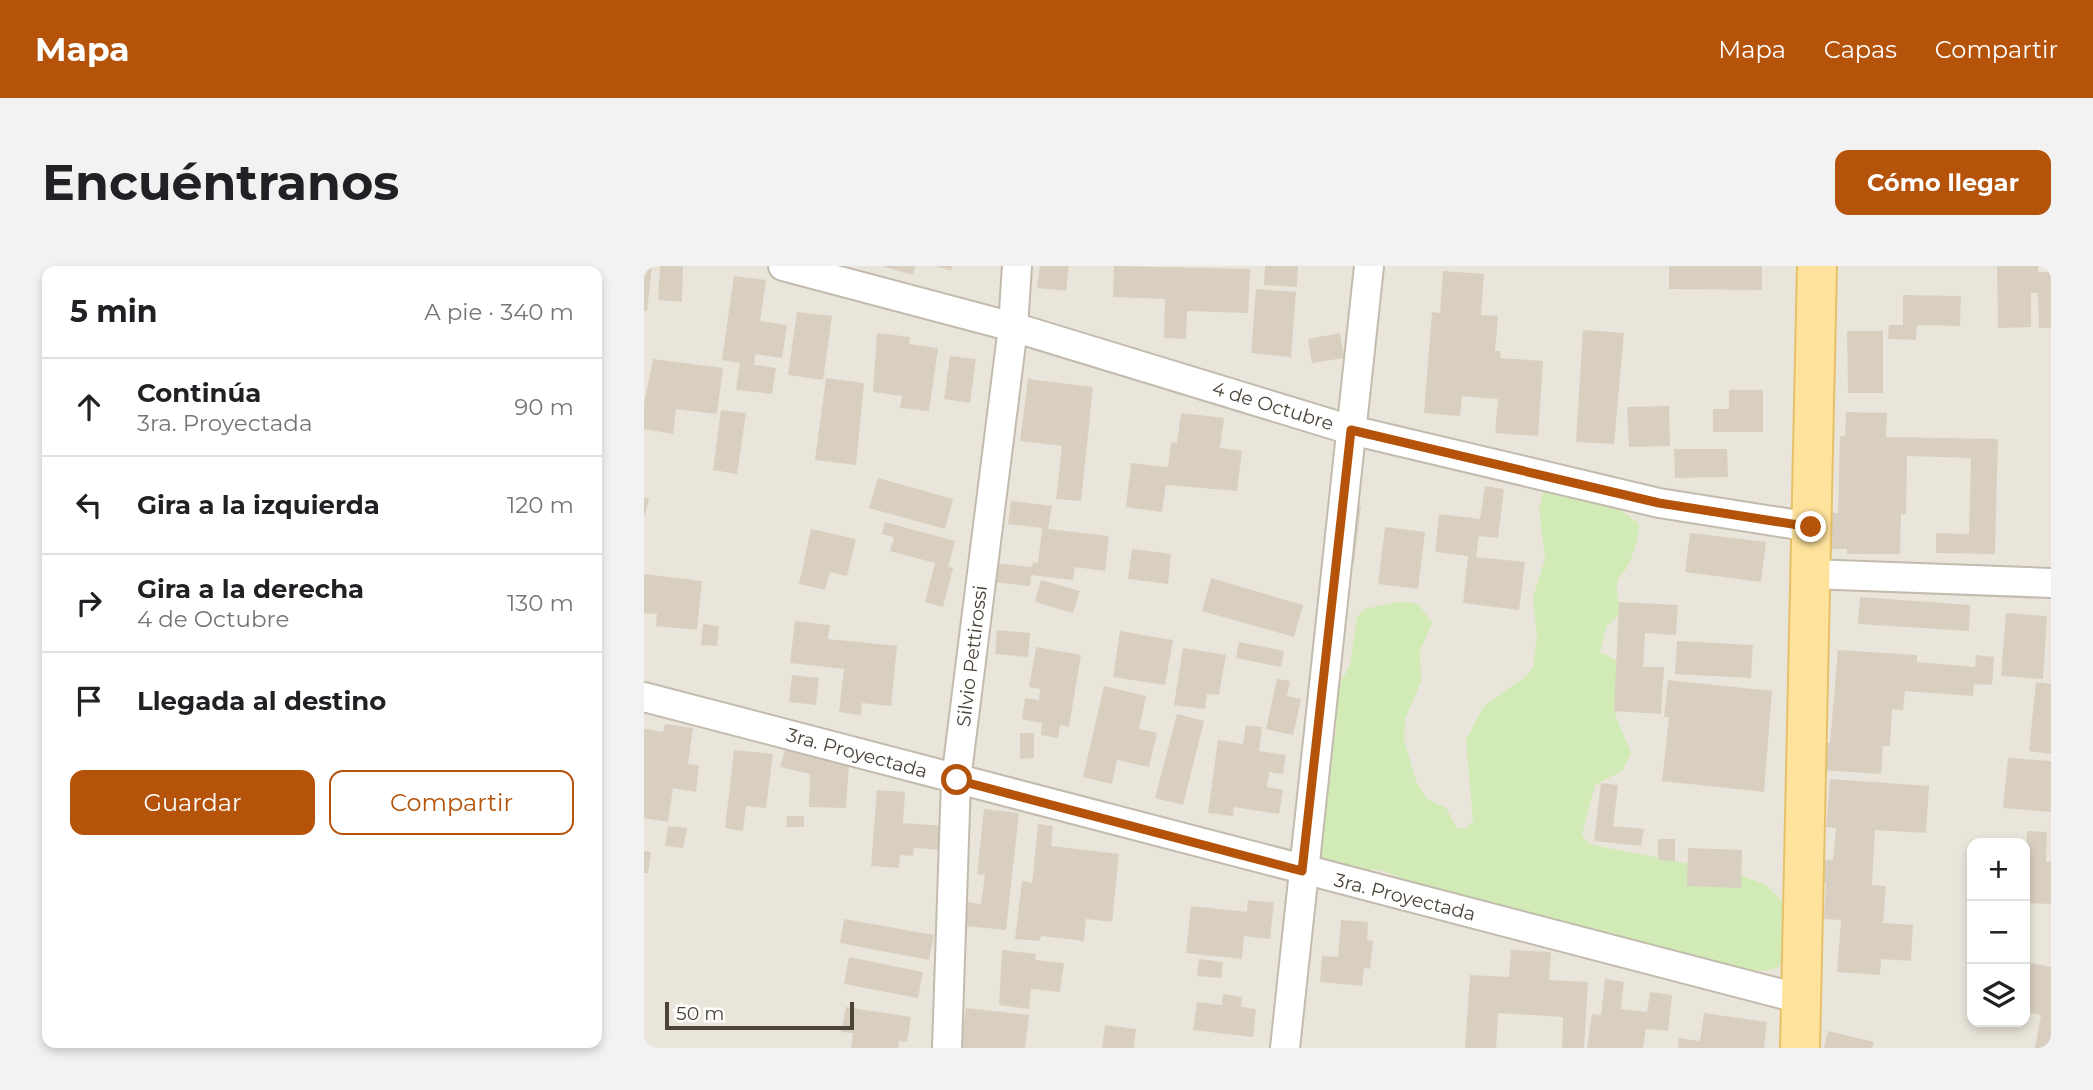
<!DOCTYPE html>
<html lang="es">
<meta charset="utf-8">
<style>
body{margin:0;font-family:Montserrat,sans-serif;background:#f2f2f2;color:#202124}
.controls{position:absolute;right:21px;bottom:21px;display:grid;overflow:hidden;border-radius:14px;box-shadow:0 4px 10px #0003}
.controls button{width:63px;height:63px;display:grid;place-items:center;padding:0;border:0;border-bottom:2px solid #e0e0e0;background:#fff;color:#202124;font:35px sans-serif}
.scale{position:absolute;left:21px;bottom:18px;width:189px;box-sizing:border-box;padding-left:7px;border:4px solid #4b4439;border-top:0;font-size:19px;line-height:24px;white-space:nowrap;color:#4b4439;-webkit-text-stroke:5px #fff;paint-order:stroke}
.stop{position:absolute;width:21px;height:21px;margin:-16px;border:5px solid #b45309;border-radius:50%;background:#fff}
.stop.end{background:#b45309;border-color:#fff;box-shadow:0 2px 7px #0008}
.list{margin:0;padding:0;list-style:none}
h2{display:flex;justify-content:space-between;align-items:center;height:91px;margin:0;padding:0 28px;font-size:30px}
h2 small{font-size:23px;font-weight:400;color:#757577}
.list li{display:grid;grid-template-columns:46px 1fr auto;gap:21px;align-items:center;box-sizing:border-box;height:98px;padding:0 28px;border-top:2px solid #e0e0e0}
.list b{display:block;font-size:26px;white-space:nowrap}
.list p{margin:0;font-size:23px;white-space:nowrap;color:#757577}
.list em{font-size:23px;font-style:normal;color:#757577}
.actions{display:flex;gap:14px;padding:21px 28px}
.actions a{flex:1;padding:16px 0;border:2px solid #b45309;border-radius:14px;text-align:center;font-size:24px;color:#b45309}
.actions .main{background:#b45309;color:#fff}
.icon{flex:none;width:38px;height:38px;fill:none;stroke:currentColor;stroke-width:2;stroke-linecap:round;stroke-linejoin:round}
.map{position:relative;flex:none;width:1407px;height:782px;overflow:hidden;border-radius:14px}
header{display:flex;align-items:center;gap:42px;box-sizing:border-box;height:98px;padding:0 35px;background:#b45309;color:#fff}
header strong{font-size:33px}
nav{display:flex;gap:38px;margin-inline-start:auto;font-size:24px}
.intro{display:flex;align-items:center;justify-content:space-between;box-sizing:border-box;height:168px;padding:0 42px}
h1{margin:0;font-size:49px}
.button{padding:18px 32px;border-radius:14px;background:#b45309;color:#fff;font-size:24px;font-weight:700}
main{display:flex;gap:42px;padding:0 42px}
aside{flex:1;background:#fff;border-radius:14px;box-shadow:0 4px 10px #0003}
.map>svg:first-child{display:block}
</style>
<header>
<strong>Mapa</strong>
<nav><a>Mapa</a><a>Capas</a><a>Compartir</a></nav>
</header>
<div class="intro"><h1>Encuéntranos</h1><a class="button">Cómo llegar</a></div>
<main>
<aside>
<h2>5 min<small>A pie · 340 m</small></h2>
<ul class="list">
<li><svg class="icon" aria-label="ahead" viewBox="0 0 24 24"><path d="M12 20V5M6 11l6-6 6 6"/></svg><div><b>Continúa</b><p>3ra. Proyectada</p></div><em>90 m</em></li>
<li><svg class="icon" aria-label="left" viewBox="0 0 24 24"><path d="M17 20v-9H6M10 6l-5 5 5 5"/></svg><div><b>Gira a la izquierda</b></div><em>120 m</em></li>
<li><svg class="icon" aria-label="right" viewBox="0 0 24 24"><path d="M7 20v-9h11M14 6l5 5-5 5"/></svg><div><b>Gira a la derecha</b><p>4 de Octubre</p></div><em>130 m</em></li>
<li><svg class="icon" aria-label="arrive" viewBox="0 0 24 24"><path d="M6 21V4h12l-3 4 3 4H6"/></svg><div><b>Llegada al destino</b></div></li>
</ul>
<div class="actions"><a class="main">Guardar</a><a>Compartir</a></div>
</aside>
<div class="map">
<svg width="1407" height="782" viewBox="0 0 1407 782">
<rect width="100%" height="100%" fill="#f6f3ec"/>
<path fill="#eae5da" fill-rule="evenodd" d="M0,0h1407v782h-1407zM1328,577h53v179h-53z"/>
<path fill="#d2eab5" d="M900,223l78,22 17,13c0,14 -5,30 -12,43 -2,4 -8,9 -9,13 -6,20 13,29 -11,45l-7,27 19,10 -4,52 16,39 -9,18 -27,14 -13,49 6,9 10,3 138,27 29,12 16,14 11,19 -3,42c-15,13 -30,11 -49,10l-223,-61 -54,-7 -82,-32 -70,-4 14,-96 12,-41 -9,-28 3,-10 8,-7 11,-18 7,-49 8,-8 31,-7h12l11,3 13,18 -12,28 1,31 -16,37 -1,21 12,41 11,18 19,9 10,19 10,2 7,-8 -7,-81 17,-33 43,-31 7,-9 4,-30 -4,-40 12,-38 -6,-50z"/>
<path fill="#d8cfc1" d="M0,0h8l-5,45h-3z
M16,0h23l-1,36 -24,-2z
M238,0h33l-2,9z
M292,0h16l-1,5z
M396,0h29l-3,25 -29,-3z
M470,0l136,3 -2,44 -61,-2 -1,28 -22,-1 1,-39 -52,-2z
M621,0h33l-1,21 -33,-2z
M1025,0h93v24l-93,-1z
M1353,0h41v6h13v56h-12l-1,-35h-7v34l-33,1z
M799,5l41,3 -3,41 17,1 -3,35h6l-1,7 43,3 -5,75 -43,-3 3,-34 -36,-3 -2,20 -36,-3 8,-101 8,1z
M90,10l32,4 -6,41 27,4 -5,33 -27,-4 -1,11 22,3 -4,26 -36,-4 4,-27 -18,-3z
M612,23l40,3 -5,65 -40,-4z
M1259,29l58,1 -1,30 -43,-1 -1,15 -28,-1 1,-14h14z
M153,46l35,4 -9,64 -35,-5z
M939,64l41,3 -10,111 -38,-2z
M1203,65h36v62h-35z
M233,67l33,4 -1,7 29,4 -9,63 -29,-3 2,-12 -29,-4z
M696,67l4,25 -32,5 -4,-24z
M306,90l26,3 -6,44 -26,-4z
M9,93l70,9 -6,46 -41,-5 -3,25 -29,-5v-25z
M182,112l38,5 -8,82 -41,-5z
M384,113l65,8 -12,114 -25,-2 6,-53 -42,-5z
M1085,124h34v42h-50v-23h16z
M1025,140l1,40 -41,1 -2,-40z
M77,144l25,3 -9,61 -24,-4z
M1202,146l41,1 -1,24 112,2 -3,115 -59,-1v-20l33,1 2,-76 -64,-2 -1,58h-5l-1,40h-53v-5h-20l1,-37 10,1 2,-77h5z
M537,147l43,5 -4,30 22,3 -5,40 -71,-6 -4,27 -36,-5 5,-44 37,4 3,-25 6,1z
M1030,183h53l1,28 -53,1z
M234,212l75,21 -8,30 -76,-21z
M841,220l19,3 -6,49 -19,-2 -3,21 49,5 -6,48 -56,-7 5,-47 -33,-4 4,-38 41,5z
M0,231l5,2 -4,16 -1,-1z
M367,235l41,5 -4,23 61,7 -4,35 -30,-4 -2,13 -42,-5 -1,11 -46,-5 2,-19 46,5 1,-5 5,1 4,-35 -34,-4z
M704,239l13,1 -7,57 -13,-1z
M241,256l70,19 -7,26 5,1 -10,39 -18,-5 10,-39 -45,-12 4,-14 -12,-3z
M741,261l40,5 -7,57 -40,-5z
M167,263l45,10 -9,37 -17,-4 -5,18 -26,-6z
M1046,267l76,9 -5,40 -76,-10z
M488,283l39,5 -3,30 -40,-5z
M0,308l58,7 -5,49 -41,-4 1,-12 -13,-1z
M567,312l92,27 -9,32 -92,-26z
M397,314l39,11 -7,22 -38,-11z
M1216,331l110,8 -1,26 -111,-7z
M975,336l59,3 -2,30 -31,-2 -2,34h21l-3,47 -47,-3z
M1362,347l41,3 -4,63 -42,-3z
M151,355l35,4 -2,14 69,7 -6,60 -29,-3 -1,12 -22,-3 5,-43 -54,-6z
M59,358l16,2 -2,20 -16,-1z
M353,364l33,3 -2,24 -33,-3z
M476,365l53,9 -8,45 -52,-8z
M1033,375l76,4 -2,33 -76,-4z
M595,376l45,9 -3,16 -45,-9z
M392,381l45,8 -12,72 -9,-2 -2,13 -17,-3 1,-12 -20,-4 3,-21 14,2 1,-11 -11,-2z
M539,382l43,7 -7,40 -12,-1 -2,15 -31,-4z
M1194,384l79,5v7l58,5 1,-12 18,2 -2,28 -18,-1 -1,12 -68,-5 -2,19 -11,-1 -2,37h-7l-2,28 -61,-4 2,-28 8,1z
M148,409l27,3 -3,27 -27,-3z
M633,413l13,2 -3,15 14,3 -8,36 -27,-6z
M1024,414l104,11 -8,101 -102,-11 7,-64h-5z
M1392,416l15,2v70l-22,-3z
M460,420l42,10 -7,33 18,4 -8,34 -32,-7 -5,24 -29,-7z
M533,448l27,7 -21,84 -28,-7z
M21,458l28,4 -5,36 11,1 -3,27 -23,-4 -5,34 -24,-4v-89l19,3z
M602,459l16,2 -3,24 27,4 -3,19 -14,-2 -2,15 16,3 -4,24 -45,-7 -1,9 -25,-3 10,-73 25,4z
M376,467h14v25l-14,1z
M90,484l39,4 -7,54 -20,-2 -3,25 -18,-3z
M141,484l64,14 -3,44 -37,-1 1,-33 -30,-7z
M1364,492l43,3v51l-48,-4z
M1186,513l99,7 -3,47 -51,-3 -3,55 14,1 -3,37 30,2 -2,36 -30,-2 -1,16 -43,-3 4,-52 -17,-1 2,-37 -13,-1 2,-22 18,1 3,-32 -10,-1z
M957,517l17,2 -5,41 31,3 -3,17 -47,-5z
M233,524l28,2 -2,31 43,3 -2,24 -30,-2 -1,8 -13,-1 -1,13 -28,-2z
M340,543l35,4 -13,117 -40,-4 2,-24 13,2 4,-29 -8,-1z
M143,550h17v11h-18z
M394,558l15,2 -2,20 68,8 -7,68 -26,-3 -2,22 -43,-5 -1,5 -25,-2 7,-58 10,2z
M24,560l19,2 -4,20 -18,-2z
M1383,565l20,1 -1,30h5v42l-26,-1z
M1014,573h17v22l-17,-1z
M1044,582l54,2 -1,38 -54,-2z
M0,585l7,1 -3,21h-4z
M604,634l26,3 -4,36 -26,-3 -2,23 -56,-6 5,-47 56,6z
M200,653l90,16 -5,25 -89,-17z
M697,654l27,2 -1,18 6,1 -3,28 -6,-1 -2,18 -42,-4 2,-26 16,1z
M358,684l34,4 -1,6 29,3 -4,29 -29,-3 -2,20 -30,-4z
M867,684l40,2 -2,28 39,2 -4,66h-22l1,-31 -65,-4 -2,35h-31l5,-73 39,2z
M205,691l74,15 -5,26 -74,-14z
M555,693l24,3 -2,16 -24,-2z
M1381,696l26,5v81h-16l6,-33 -16,-3z
M961,713l19,3 -3,27 26,3 3,-20 22,3 -4,36 -22,-2 -3,19h-56l5,-34 9,1z
M579,728l19,3 -1,10 15,2 -3,28 -60,-7 4,-28 25,3z
M202,741l65,10 -4,25 -8,-1 -1,7h-47l2,-15 -12,-1z
M322,742l63,7 -4,33h-64z
M1060,747l63,9 -3,26h-86l1,-10 21,3z
M461,759l31,4 -2,19h-32z
M1184,765l46,11 -2,6h-48z"/>
<g fill="none" stroke-linecap="round" stroke-linejoin="round">
<defs>
<path id="minor" d="M139,0l230,61 338,103 308,73 152,24
M1166,308l241,9
M0,431l1157,302
M303,782l9,-268 57,-453 4,-61
M641,782l84,-782"/>
<path id="primary" d="M1156,782l17,-782"/>
</defs>
<use href="#minor" stroke="#c2bbae" stroke-width="32"/>
<use href="#primary" stroke="#e6c16a" stroke-width="42"/>
<use href="#minor" stroke="#fff" stroke-width="28"/>
<use href="#primary" stroke="#ffe39c" stroke-width="38"/>
</g>
<g fill="none" stroke-linecap="round" stroke-linejoin="round">
<path stroke="#b45309" stroke-width="9" d="M313,514l345,91 49,-441 308,73 152,24"/>
</g>
<g text-anchor="middle" dominant-baseline="central" stroke-width="5" stroke-linejoin="round" paint-order="stroke">
<g font-size="19" fill="#4b4439" stroke="#fff">
<text transform="translate(629 140) rotate(17)">4 de Octubre</text>
<text transform="translate(328 390) rotate(-83)">Silvio Pettirossi</text>
<text transform="translate(213 487) rotate(15)">3ra. Proyectada</text>
<text transform="translate(761 631) rotate(14)">3ra. Proyectada</text>
</g>
</g>
</svg>
<div class="controls">
<button>+</button>
<button>−</button>
<button><svg class="icon" aria-label="layers" viewBox="0 0 24 24"><path d="M12 4l9 5-9 5-9-5zM3 14l9 5 9-5"/></svg></button>
</div>
<div class="scale">50 m</div>
<div class="stop" style="left:313px;top:514px"></div>
<div class="stop end" style="left:1167px;top:261px"></div>
</div>
</main>
